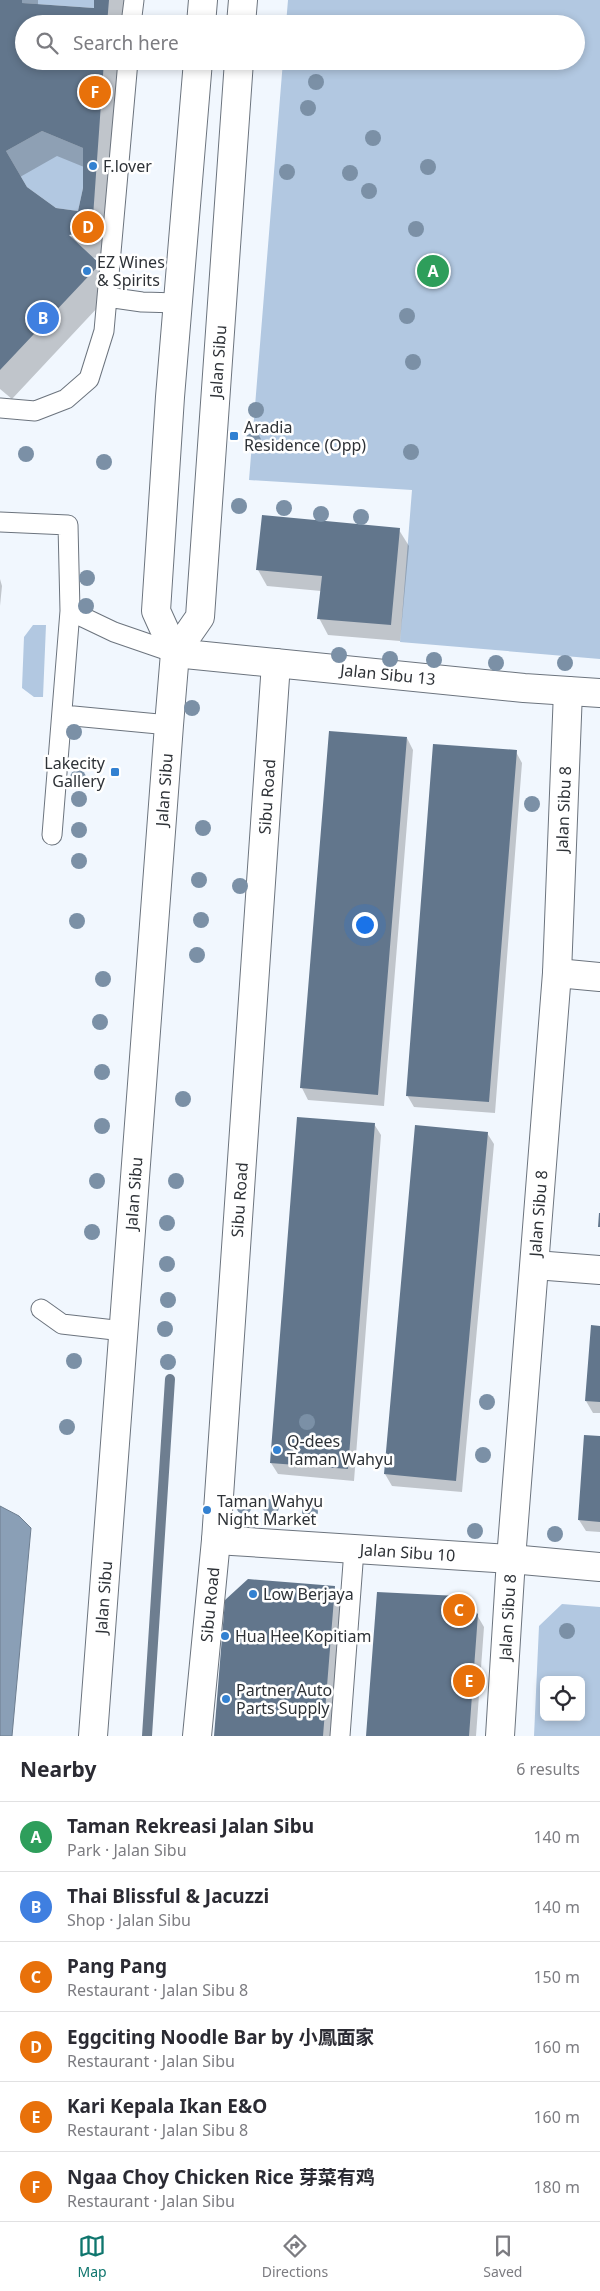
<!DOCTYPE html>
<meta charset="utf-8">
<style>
body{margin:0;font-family:"Noto Sans","Noto Sans SC",sans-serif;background:#f2f2f3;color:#2b2b33}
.controls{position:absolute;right:15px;bottom:15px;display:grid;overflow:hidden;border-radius:8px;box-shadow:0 2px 8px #0003}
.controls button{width:45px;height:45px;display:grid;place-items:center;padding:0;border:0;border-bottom:1px solid #e1e1e2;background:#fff;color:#2b2b33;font:25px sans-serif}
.you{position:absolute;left:364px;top:924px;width:18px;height:18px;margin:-12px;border:4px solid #fff;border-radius:50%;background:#1a73e8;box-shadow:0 0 0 8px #1a73e833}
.badge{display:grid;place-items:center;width:32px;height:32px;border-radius:50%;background:#0f766e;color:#fff;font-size:16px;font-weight:700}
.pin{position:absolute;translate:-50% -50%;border:2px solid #fff;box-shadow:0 1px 5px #0006}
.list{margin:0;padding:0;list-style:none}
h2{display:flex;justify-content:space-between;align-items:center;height:65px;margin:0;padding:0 20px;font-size:21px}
h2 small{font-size:16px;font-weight:400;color:#7c7c81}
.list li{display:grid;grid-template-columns:32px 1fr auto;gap:15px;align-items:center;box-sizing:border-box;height:70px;padding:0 20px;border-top:1px solid #e1e1e2}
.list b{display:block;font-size:19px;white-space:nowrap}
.list p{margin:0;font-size:16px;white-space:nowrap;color:#7c7c81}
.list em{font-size:16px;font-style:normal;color:#7c7c81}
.icon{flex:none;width:28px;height:28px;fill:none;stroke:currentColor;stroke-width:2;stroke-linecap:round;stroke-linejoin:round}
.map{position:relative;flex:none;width:600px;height:1736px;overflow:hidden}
.search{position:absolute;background:#fff;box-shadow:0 2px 8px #0003;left:15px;right:15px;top:15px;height:55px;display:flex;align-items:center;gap:12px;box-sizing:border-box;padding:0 18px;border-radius:28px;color:#7c7c81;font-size:19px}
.sheet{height:485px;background:#fff}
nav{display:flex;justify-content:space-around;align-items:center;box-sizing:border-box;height:70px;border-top:1px solid #e1e1e2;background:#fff;font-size:14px;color:#7c7c81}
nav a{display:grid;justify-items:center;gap:2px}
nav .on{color:#0f766e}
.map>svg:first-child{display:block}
</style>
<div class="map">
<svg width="600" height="1736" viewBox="0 0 600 1736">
<rect width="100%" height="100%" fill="#f1f7fe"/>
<path fill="#b2c8e1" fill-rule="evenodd" d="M22,0h72v8l-72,-5z
M288,0h312v659l-200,-17 12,-152 -163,-10 34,-419h293v-37h-290z
M42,131l41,17v40l-5,23 -22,-3 -29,-21 -21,-36z
M33,625h13l-3,72h-9l-12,-9 2,-51z
M562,1604l38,3v129h-66l5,-110zM544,1680h37v37h-37z"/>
<path fill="#8a9fb6" stroke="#6e7e90" d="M0,1506l19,10 12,12 -19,208h-12z"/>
<path fill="#0003" fill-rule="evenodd" d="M0,0h38v5l57,4v-9h29l-1,24h-99v37h96l-15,195 -13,2 7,7 15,25 -102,109 -12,-10zM57,156l27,11v21l-5,24 -24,-2 -29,-22 -6,-11zM78,232v3l-9,2 -2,-2z
M399,530l10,16 -9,95 -72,-6 -9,-17 2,-27 -54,-5 -9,-16z
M0,579l2,7 -2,20z
M407,738l6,12 -29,356 -76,-6 -6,-12z
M516,752l6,11 -27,350 -81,-6 -7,-12z
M374,1124l7,11 -27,346 -76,-7 -7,-11z
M487,1133l7,11 -32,348 -70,-6 -7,-12z
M592,1326l8,1v86h-7l-7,-12z
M600,1437v95l-14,-1 -7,-11z
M334,1588l7,11 -11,137h-114z
M477,1615l7,12 -8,109h-109z"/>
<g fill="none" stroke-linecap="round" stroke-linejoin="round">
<path stroke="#6e7e90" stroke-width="10" d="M147,1736l23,-357"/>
</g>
<path fill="#62768c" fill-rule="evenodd" d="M0,0h22v3l72,5v-8h15l-2,24h-83v37h80l-12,170 -23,4 31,29 -100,106zM42,131l41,17v40l-5,23 -22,-3 -29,-21 -21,-36z
M262,515l138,13 -9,97 -74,-6 5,-43 -66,-6z
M329,731l78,6 -29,358 -78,-7z
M433,744l84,6 -28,352 -83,-6z
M297,1117l78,6 -27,346 -78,-6z
M415,1125l73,7 -32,349 -72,-7z
M599,1213h1v14h-2z
M591,1325l9,1v76l-15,-1z
M584,1435l16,1v86l-22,-2z
M248,1579l87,7 -12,150h-109l11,-136z
M377,1592l81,4 20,18 -9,122h-103z"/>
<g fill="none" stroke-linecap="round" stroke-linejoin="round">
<defs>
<path id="service" d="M131,24l3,-24
M107,297l35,5 36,1
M0,408l35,3 31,-12 23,-20 15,-48 24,-270
M0,522l68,3 2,86 -18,224
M70,611l44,21 61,21
M63,715l106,10
M41,1309l21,15 61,7
M340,1736l14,-186"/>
<g id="minor">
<path id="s1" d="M175,653l349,35 76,5"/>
<path d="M557,973l43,4"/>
<path d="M535,1265l65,5"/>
<path id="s2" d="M216,1540l295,19 89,8"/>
<path id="s3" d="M197,1736l19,-196 60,-877"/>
<path id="s4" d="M500,1736l11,-177 46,-586 11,-282"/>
</g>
<g id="tertiary">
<path d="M201,24l2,-24"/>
<path d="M241,24l2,-24"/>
<path d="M175,653l-19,-42 14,-214 28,-336"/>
<path id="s5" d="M93,1736l76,-1011 6,-72 25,-36 39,-556"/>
</g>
</defs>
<use href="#service" stroke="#6c747e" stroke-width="21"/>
<use href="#minor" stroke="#6c747e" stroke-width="30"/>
<use href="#tertiary" stroke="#6c747e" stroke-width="30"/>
<use href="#service" stroke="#fff" stroke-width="19"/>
<use href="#minor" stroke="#fff" stroke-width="28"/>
<use href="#tertiary" stroke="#fff" stroke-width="28"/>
</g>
<g fill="#7b90a6">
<circle cx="316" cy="82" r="8"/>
<circle cx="308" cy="108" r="8"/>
<circle cx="373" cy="138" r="8"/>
<circle cx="428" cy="167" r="8"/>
<circle cx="287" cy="172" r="8"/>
<circle cx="350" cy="173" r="8"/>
<circle cx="369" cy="191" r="8"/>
<circle cx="416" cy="229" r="8"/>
<circle cx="407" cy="316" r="8"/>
<circle cx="413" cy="362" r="8"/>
<circle cx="256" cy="410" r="8"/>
<circle cx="253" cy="441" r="8"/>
<circle cx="411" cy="452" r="8"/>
<circle cx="26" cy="454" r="8"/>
<circle cx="104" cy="462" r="8"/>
<circle cx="239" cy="506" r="8"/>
<circle cx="284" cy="508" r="8"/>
<circle cx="321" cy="514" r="8"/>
<circle cx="361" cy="517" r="8"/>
<circle cx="87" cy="578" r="8"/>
<circle cx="86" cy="606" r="8"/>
<circle cx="339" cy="655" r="8"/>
<circle cx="390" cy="659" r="8"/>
<circle cx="434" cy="660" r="8"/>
<circle cx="496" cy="663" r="8"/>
<circle cx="565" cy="663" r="8"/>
<circle cx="192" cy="708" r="8"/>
<circle cx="74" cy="732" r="8"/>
<circle cx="78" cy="778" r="8"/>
<circle cx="79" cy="799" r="8"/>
<circle cx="532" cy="804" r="8"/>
<circle cx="203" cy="828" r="8"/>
<circle cx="79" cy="830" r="8"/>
<circle cx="79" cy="861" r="8"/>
<circle cx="199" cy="880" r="8"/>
<circle cx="240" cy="886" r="8"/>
<circle cx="201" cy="920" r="8"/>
<circle cx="77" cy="921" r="8"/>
<circle cx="197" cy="955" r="8"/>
<circle cx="103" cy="979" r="8"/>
<circle cx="100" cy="1022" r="8"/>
<circle cx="102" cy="1072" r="8"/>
<circle cx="183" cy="1099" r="8"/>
<circle cx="102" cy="1126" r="8"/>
<circle cx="97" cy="1181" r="8"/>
<circle cx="176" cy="1181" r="8"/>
<circle cx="167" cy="1223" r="8"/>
<circle cx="92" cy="1232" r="8"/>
<circle cx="167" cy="1264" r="8"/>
<circle cx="168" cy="1300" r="8"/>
<circle cx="165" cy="1329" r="8"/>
<circle cx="74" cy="1361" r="8"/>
<circle cx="168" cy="1362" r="8"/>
<circle cx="487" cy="1402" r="8"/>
<circle cx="307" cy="1422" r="8"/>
<circle cx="67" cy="1427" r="8"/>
<circle cx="483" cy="1455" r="8"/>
<circle cx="244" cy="1506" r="8"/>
<circle cx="271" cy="1507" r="8"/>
<circle cx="310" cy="1512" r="8"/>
<circle cx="475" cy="1531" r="8"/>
<circle cx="555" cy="1534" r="8"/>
<circle cx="567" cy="1631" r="8"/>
</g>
<g fill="#3381d1" stroke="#fff" stroke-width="2">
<circle cx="93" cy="166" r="5"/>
<circle cx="87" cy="271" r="5"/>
<rect x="229" y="431" width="10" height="10" rx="2.5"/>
<rect x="110" y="767" width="10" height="10" rx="2.5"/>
<circle cx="277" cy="1450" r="5"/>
<circle cx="207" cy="1510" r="5"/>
<circle cx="253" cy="1594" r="5"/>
<circle cx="225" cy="1636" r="5"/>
<circle cx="226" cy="1699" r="5"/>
</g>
<g text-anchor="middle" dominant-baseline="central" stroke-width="5" stroke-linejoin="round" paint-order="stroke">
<g font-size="16" fill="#2e3237" stroke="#fff" text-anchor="start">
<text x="103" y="166">F.lover</text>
<text x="97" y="262">EZ Wines<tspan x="97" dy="18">&amp; Spirits</tspan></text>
<text x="244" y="427">Aradia<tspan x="244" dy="18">Residence (Opp)</tspan></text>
<text x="105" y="763" text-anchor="end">Lakecity<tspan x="105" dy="18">Gallery</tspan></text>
<text x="287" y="1441">Q-dees<tspan x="287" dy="18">Taman Wahyu</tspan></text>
<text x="217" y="1501">Taman Wahyu<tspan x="217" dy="18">Night Market</tspan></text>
<text x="263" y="1594">Low Berjaya</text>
<text x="235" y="1636">Hua Hee Kopitiam</text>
<text x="236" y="1690">Partner Auto<tspan x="236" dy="18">Parts Supply</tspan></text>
</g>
<g font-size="16" fill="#2e3237" stroke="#fff">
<text stroke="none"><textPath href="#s5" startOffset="1386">Jalan Sibu</textPath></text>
<text stroke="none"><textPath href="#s1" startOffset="214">Jalan Sibu 13</textPath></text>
<text stroke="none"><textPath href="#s5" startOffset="949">Jalan Sibu</textPath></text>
<text stroke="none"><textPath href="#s3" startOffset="942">Sibu Road</textPath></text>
<text stroke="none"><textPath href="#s4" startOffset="929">Jalan Sibu 8</textPath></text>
<text stroke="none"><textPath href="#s5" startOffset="544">Jalan Sibu</textPath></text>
<text stroke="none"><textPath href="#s3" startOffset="538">Sibu Road</textPath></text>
<text stroke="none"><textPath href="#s4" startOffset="524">Jalan Sibu 8</textPath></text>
<text stroke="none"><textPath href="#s2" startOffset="192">Jalan Sibu 10</textPath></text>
<text stroke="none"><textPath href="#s5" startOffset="139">Jalan Sibu</textPath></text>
<text stroke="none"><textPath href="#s3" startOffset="132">Sibu Road</textPath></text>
<text stroke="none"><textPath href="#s4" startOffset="119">Jalan Sibu 8</textPath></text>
</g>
</g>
</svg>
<div class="controls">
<button><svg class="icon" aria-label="locate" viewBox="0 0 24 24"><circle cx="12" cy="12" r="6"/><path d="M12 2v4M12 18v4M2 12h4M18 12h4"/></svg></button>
</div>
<div class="you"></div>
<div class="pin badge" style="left:433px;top:271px;background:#2e9e5b">A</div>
<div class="pin badge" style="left:43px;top:318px;background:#3f7fe0">B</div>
<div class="pin badge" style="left:459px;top:1610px;background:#e8710a">C</div>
<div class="pin badge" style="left:88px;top:227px;background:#e8710a">D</div>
<div class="pin badge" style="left:469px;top:1681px;background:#e8710a">E</div>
<div class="pin badge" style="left:95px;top:92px;background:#e8710a">F</div>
<div class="search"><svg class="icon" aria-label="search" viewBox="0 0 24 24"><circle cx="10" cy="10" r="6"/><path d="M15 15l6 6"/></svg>Search here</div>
</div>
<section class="sheet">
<h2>Nearby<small>6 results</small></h2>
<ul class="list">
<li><span class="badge" style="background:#2e9e5b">A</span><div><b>Taman Rekreasi Jalan Sibu</b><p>Park · Jalan Sibu</p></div><em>140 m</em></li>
<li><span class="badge" style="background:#3f7fe0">B</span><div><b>Thai Blissful &amp; Jacuzzi</b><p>Shop · Jalan Sibu</p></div><em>140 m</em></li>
<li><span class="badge" style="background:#e8710a">C</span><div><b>Pang Pang</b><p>Restaurant · Jalan Sibu 8</p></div><em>150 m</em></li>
<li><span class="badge" style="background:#e8710a">D</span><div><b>Eggciting Noodle Bar by 小鳳面家</b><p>Restaurant · Jalan Sibu</p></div><em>160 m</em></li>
<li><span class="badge" style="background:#e8710a">E</span><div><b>Kari Kepala Ikan E&amp;O</b><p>Restaurant · Jalan Sibu 8</p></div><em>160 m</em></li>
<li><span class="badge" style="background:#e8710a">F</span><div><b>Ngaa Choy Chicken Rice 芽菜有鸡</b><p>Restaurant · Jalan Sibu</p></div><em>180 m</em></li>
</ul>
</section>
<nav>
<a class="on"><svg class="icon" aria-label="map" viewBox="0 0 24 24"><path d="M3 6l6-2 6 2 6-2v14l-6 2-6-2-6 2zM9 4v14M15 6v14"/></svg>Map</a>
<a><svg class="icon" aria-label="directions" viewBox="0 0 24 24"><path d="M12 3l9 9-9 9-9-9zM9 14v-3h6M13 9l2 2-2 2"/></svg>Directions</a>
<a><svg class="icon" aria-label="saved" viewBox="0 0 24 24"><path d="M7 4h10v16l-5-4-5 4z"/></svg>Saved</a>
</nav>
